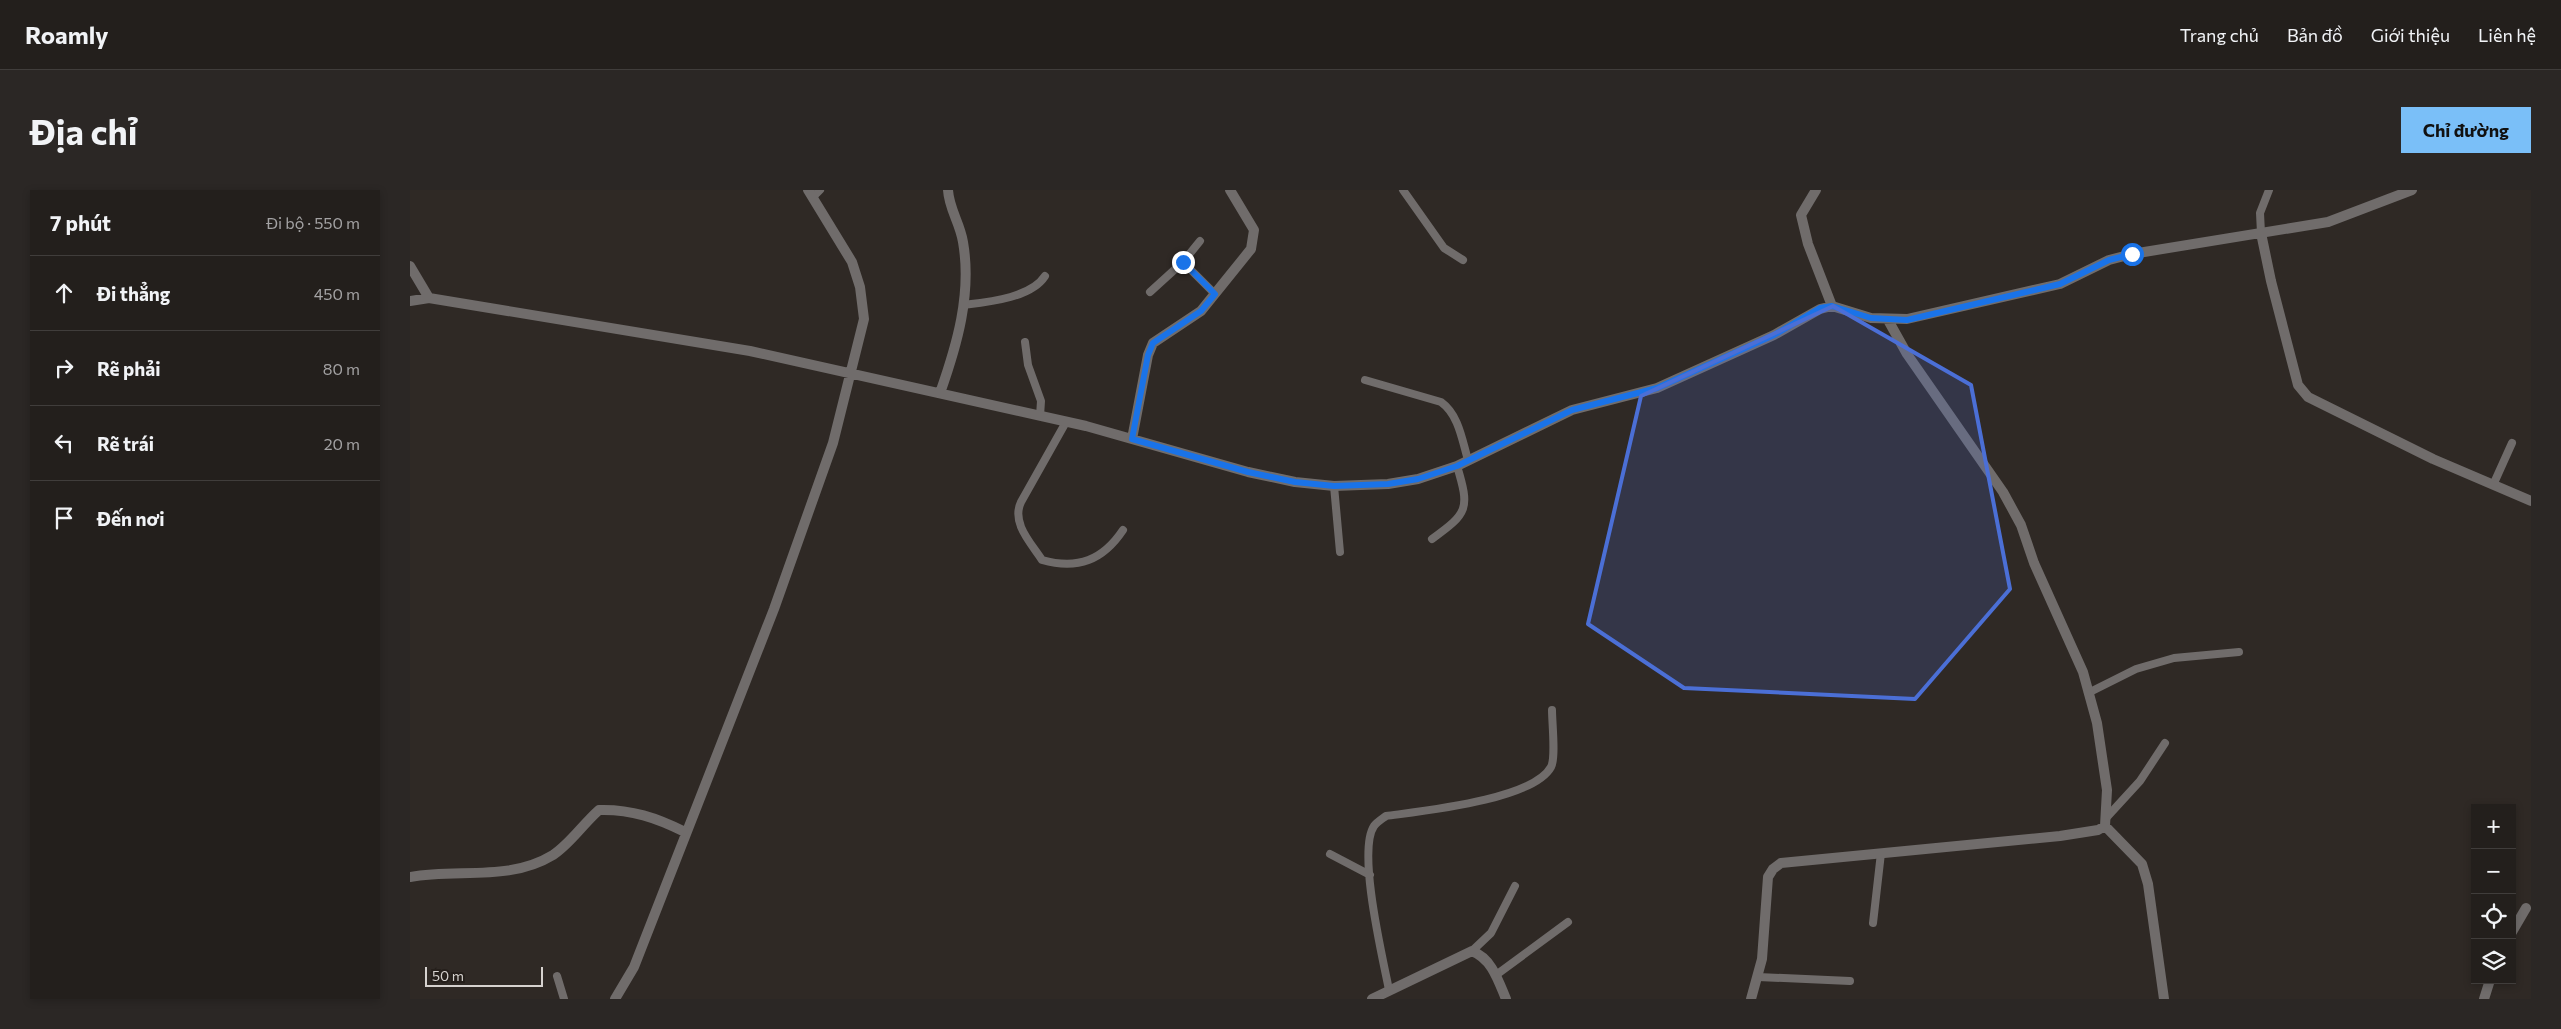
<!DOCTYPE html>
<html lang="vi">
<meta charset="utf-8">
<style>
body{margin:0;font-family:Commissioner,sans-serif;background:#2b2725;color:#f1f3f6}
.controls{position:absolute;right:15px;bottom:15px;display:grid;overflow:hidden;border-radius:0px;box-shadow:0 2px 8px #0003}
.controls button{width:45px;height:45px;display:grid;place-items:center;padding:0;border:0;border-bottom:1px solid #403d3b;background:#231f1c;color:#f1f3f6;font:25px sans-serif}
.scale{position:absolute;left:15px;bottom:12px;width:118px;box-sizing:border-box;padding-left:5px;border:2px solid #d6d2cf;border-top:0;font-size:14px;line-height:18px;white-space:nowrap;color:#d6d2cf;-webkit-text-stroke:4px #251f1b;paint-order:stroke}
.stop{position:absolute;width:15px;height:15px;margin:-11px;border:4px solid #1a73e8;border-radius:50%;background:#fff}
.stop.end{background:#1a73e8;border-color:#fff;box-shadow:0 1px 5px #0008}
.list{margin:0;padding:0;list-style:none}
h2{display:flex;justify-content:space-between;align-items:center;height:65px;margin:0;padding:0 20px;font-size:21px}
h2 small{font-size:16px;font-weight:400;color:#a3a2a3}
.list li{display:grid;grid-template-columns:32px 1fr auto;gap:15px;align-items:center;box-sizing:border-box;height:75px;padding:0 20px;border-top:1px solid #403d3b}
.list b{display:block;font-size:19px;white-space:nowrap}
.list em{font-size:16px;font-style:normal;color:#a3a2a3}
.icon{flex:none;width:28px;height:28px;fill:none;stroke:currentColor;stroke-width:2;stroke-linecap:round;stroke-linejoin:round}
.map{position:relative;flex:none;width:2121px;height:809px;overflow:hidden;border-radius:0px}
header{display:flex;align-items:center;gap:30px;box-sizing:border-box;height:70px;padding:0 25px;background:#231f1c;border-bottom:1px solid #403d3b}
header strong{font-size:24px}
nav{display:flex;gap:28px;margin-inline-start:auto;font-size:18px}
.intro{display:flex;align-items:center;justify-content:space-between;box-sizing:border-box;height:120px;padding:0 30px}
h1{margin:0;font-size:35px}
.button{padding:12px 22px;border-radius:0px;background:#7abff8;color:#111;font-size:18px;font-weight:700}
main{display:flex;gap:30px;padding:0 30px}
aside{flex:1;background:#231f1c;border-radius:0px;box-shadow:0 2px 8px #0003}
.map>svg:first-child{display:block}
</style>
<header>
<strong>Roamly</strong>
<nav><a>Trang chủ</a><a>Bản đồ</a><a>Giới thiệu</a><a>Liên hệ</a></nav>
</header>
<div class="intro"><h1>Địa chỉ</h1><a class="button">Chỉ đường</a></div>
<main>
<aside>
<h2>7 phút<small>Đi bộ · 550 m</small></h2>
<ul class="list">
<li><svg class="icon" aria-label="ahead" viewBox="0 0 24 24"><path d="M12 20V5M6 11l6-6 6 6"/></svg><div><b>Đi thẳng</b></div><em>450 m</em></li>
<li><svg class="icon" aria-label="right" viewBox="0 0 24 24"><path d="M7 20v-9h11M14 6l5 5-5 5"/></svg><div><b>Rẽ phải</b></div><em>80 m</em></li>
<li><svg class="icon" aria-label="left" viewBox="0 0 24 24"><path d="M17 20v-9H6M10 6l-5 5 5 5"/></svg><div><b>Rẽ trái</b></div><em>20 m</em></li>
<li><svg class="icon" aria-label="arrive" viewBox="0 0 24 24"><path d="M6 21V4h12l-3 4 3 4H6"/></svg><div><b>Đến nơi</b></div></li>
</ul>
</aside>
<div class="map">
<svg width="2121" height="809" viewBox="0 0 2121 809">
<rect width="100%" height="100%" fill="#2f2925"/>
<g fill="none" stroke-linecap="round" stroke-linejoin="round">
<path stroke="#706c6b" stroke-width="8" d="M993,0l41,58 19,12
M403,7l7,-7
M1851,43l-1,-20 9,-23
M773,72l32,32
M740,102l33,-30 17,-21
M553,115c25,-3 68,-7 82,-29
M615,152l3,23 13,36 -1,15
M955,190l76,22c18,13 21,38 27,58
M656,232l-45,80c-10,21 10,41 21,58 36,10 61,0 81,-30
M2084,293l18,-40
M924,296l6,66
M1022,349c36,-26 38,-30 25,-73
M1678,503l48,-24 38,-11 65,-6
M1697,627l33,-36 25,-38
M920,664l40,21
M1463,733l8,-70
M1062,761l19,-18 24,-47
M1086,785l72,-53
M147,786l7,23
M1348,787l92,4
M979,800c-6,-31 -32,-139 -15,-164 3,-4 8,-7 12,-10 36,-5 147,-16 165,-49 5,-9 1,-44 1,-57"/>
<path stroke="#706c6b" stroke-width="10" d="M1406,0l-15,25 7,29 24,62
M1851,43l10,48 27,104 10,12 125,62 98,42
M0,76l19,32
M0,111l19,-3 321,53 336,75 162,46 47,10 39,4 54,-2 30,-5 39,-13 115,-56 85,-22 117,-53 46,-26 12,-3 39,12 36,1 153,-35 49,-24 23,-6 196,-32 84,-32
M530,203c17,-48 32,-99 23,-151 -3,-19 -14,-33 -15,-52
M722,249l16,-84 5,-12 48,-32 50,-62 3,-19 -24,-40
M1695,636l37,38 6,20 16,115
M0,687c47,-9 99,5 143,-22 17,-11 30,-31 46,-45 32,-1 58,8 86,22
M2102,742l14,-24
M205,809l19,-32 140,-358 59,-166 31,-124 -4,-32 -8,-25 -44,-72
M962,809l100,-48c20,8 26,29 34,48
M1341,809l11,-40 6,-82 5,-8 8,-6 279,-27 38,-6 7,-4 2,-36 -10,-67 -14,-51 -49,-109 -13,-38 -18,-33 -96,-138 -19,-34
M2074,809l6,-19"/>
</g>
<g fill="none" stroke-linecap="round" stroke-linejoin="round">
<path stroke="#1a73e8" stroke-width="6" d="M773,72l32,32 -14,17 -48,32 -5,12 -16,84 116,33 47,10 39,4 54,-2 30,-5 39,-13 115,-56 85,-22 117,-53 46,-27 12,-2 39,12 36,2 153,-36 49,-24 23,-6"/>
</g>
<path fill="#4b6fd6" fill-opacity="0.2" stroke="#4b6fd6" stroke-width="4" stroke-linejoin="round" d="M1423,116l138,79 39,204 -95,110 -231,-11 -96,-64 53,-228z"/>
</svg>
<div class="controls">
<button>+</button>
<button>−</button>
<button><svg class="icon" aria-label="locate" viewBox="0 0 24 24"><circle cx="12" cy="12" r="6"/><path d="M12 2v4M12 18v4M2 12h4M18 12h4"/></svg></button>
<button><svg class="icon" aria-label="layers" viewBox="0 0 24 24"><path d="M12 4l9 5-9 5-9-5zM3 14l9 5 9-5"/></svg></button>
</div>
<div class="scale">50 m</div>
<div class="stop" style="left:1722px;top:64px"></div>
<div class="stop end" style="left:773px;top:72px"></div>
</div>
</main>
